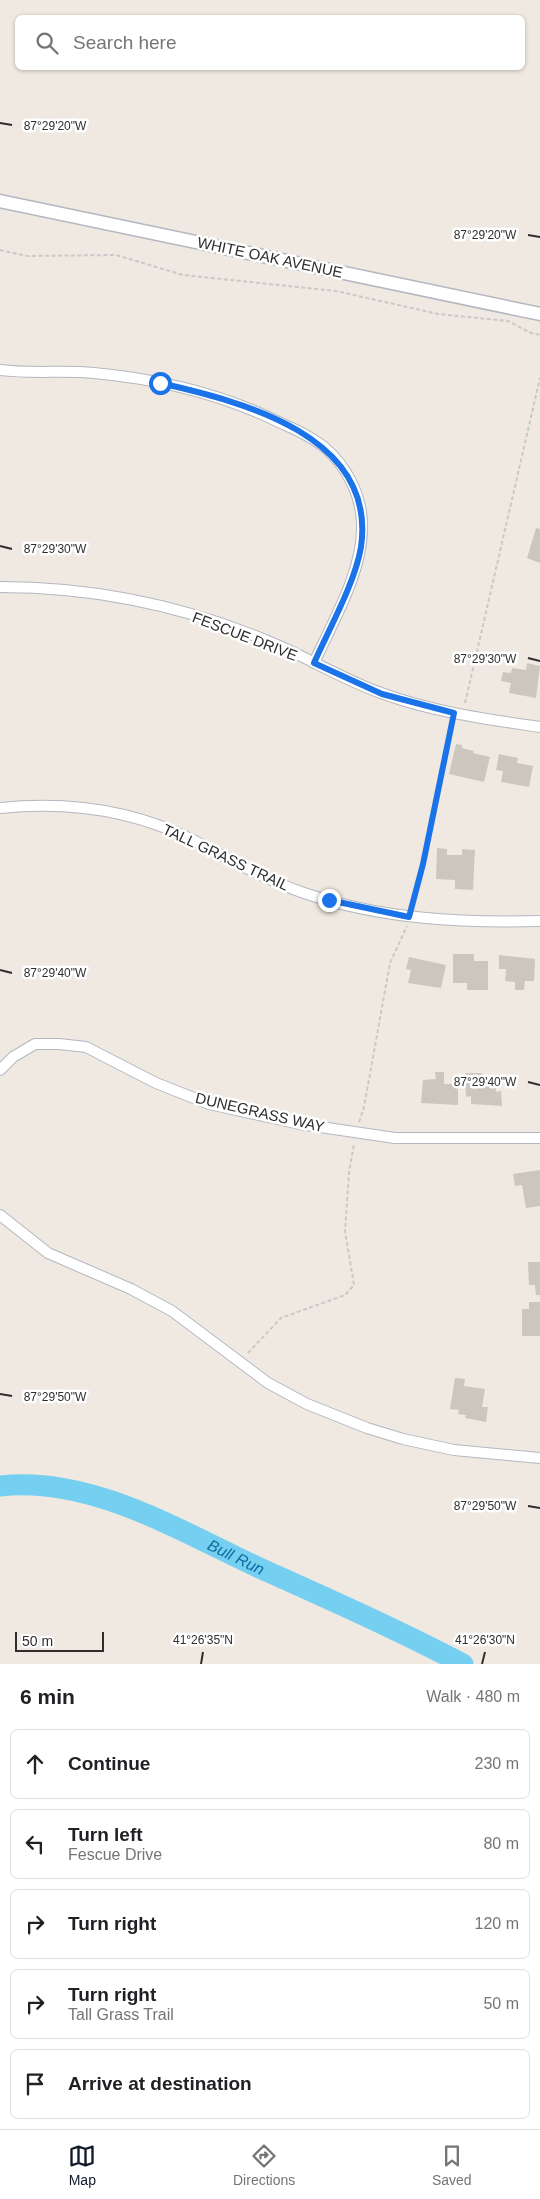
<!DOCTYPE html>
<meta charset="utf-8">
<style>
body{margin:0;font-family:Arial,sans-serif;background:#f2f2f2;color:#202124}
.scale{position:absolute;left:15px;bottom:12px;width:89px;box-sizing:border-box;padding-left:5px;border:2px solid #2e2e2e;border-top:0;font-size:14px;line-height:18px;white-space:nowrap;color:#2e2e2e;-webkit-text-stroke:4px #fff;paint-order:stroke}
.stop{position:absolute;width:15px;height:15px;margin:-11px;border:4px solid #1a73e8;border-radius:50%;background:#fff}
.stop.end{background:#1a73e8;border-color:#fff;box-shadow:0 1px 5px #0008}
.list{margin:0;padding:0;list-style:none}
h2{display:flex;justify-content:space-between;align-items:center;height:65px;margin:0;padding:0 20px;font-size:21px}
h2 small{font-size:16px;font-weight:400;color:#757577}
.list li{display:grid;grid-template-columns:32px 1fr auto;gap:15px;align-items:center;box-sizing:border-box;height:70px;margin:0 10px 10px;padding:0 10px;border:1px solid #e0e0e0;border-radius:8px}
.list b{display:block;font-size:19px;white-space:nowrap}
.list p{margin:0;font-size:16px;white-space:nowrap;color:#757577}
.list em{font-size:16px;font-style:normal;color:#757577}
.icon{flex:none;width:28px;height:28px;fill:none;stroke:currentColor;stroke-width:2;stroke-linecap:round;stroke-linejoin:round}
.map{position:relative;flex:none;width:540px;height:1664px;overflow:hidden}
.search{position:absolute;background:#fff;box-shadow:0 1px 4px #0004;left:15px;right:15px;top:15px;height:55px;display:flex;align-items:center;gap:12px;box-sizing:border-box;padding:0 18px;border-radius:8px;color:#757577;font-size:19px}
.sheet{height:465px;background:#fff}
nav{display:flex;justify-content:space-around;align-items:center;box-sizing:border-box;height:70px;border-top:1px solid #e0e0e0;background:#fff;font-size:14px;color:#757577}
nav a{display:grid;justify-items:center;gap:2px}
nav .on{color:#111827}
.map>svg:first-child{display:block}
</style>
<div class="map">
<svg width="540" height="1664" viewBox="0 0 540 1664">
<rect width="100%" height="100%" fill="#efe9e1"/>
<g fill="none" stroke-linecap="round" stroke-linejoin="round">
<path stroke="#75cff0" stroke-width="21" id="s1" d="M0,1486c91,-11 183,47 264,84 67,30 134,60 199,94"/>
</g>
<path fill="#cbc7bf" d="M536,528l4,1v34l-13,-5z
M527,663l13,3 -4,32 -27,-5 2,-10 -10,-2 2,-9 8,1 1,-5 14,2z
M456,744l6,1v3l12,3 -1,2 17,4 -6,25 -35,-8z
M499,754l19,4 -1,5 16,3 -4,21 -28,-5 2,-11 -7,-1z
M437,848l10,1v6h15v-6l13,1 -2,40 -18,-1v-9l-19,-1z
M453,954h21v7h14v29h-21v-7h-14z
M499,955l36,4 -1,22h-9l-1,9h-9v-8l-10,-1 1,-12h-7z
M409,957l37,8 -5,23 -33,-5 3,-13 -5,-1z
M435,1072h9v12h14v21l-37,-2 2,-23 13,-1z
M465,1073h17v4h13l1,15 5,-1 1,15 -31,-2v-8l-5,1z
M540,1170v36l-14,2 -4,-23 -7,1 -2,-12z
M528,1262h12v33h-4l-1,-10h-6z
M529,1302h11v34h-18v-27h7z
M455,1378l10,1 -1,7 21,3 -3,18h6l-2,15 -21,-4 1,-3 -8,-1 1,-4 -9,-1z"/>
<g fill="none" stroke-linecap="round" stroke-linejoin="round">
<defs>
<path id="minor" d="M0,370c31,4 63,0 94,3 65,6 131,22 189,51 14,6 28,13 40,22 24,20 40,51 39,83 0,44 -30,94 -48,134
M0,587c92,0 184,19 268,54 39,16 74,38 113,52 52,19 105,26 159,34
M0,808c67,-7 134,2 195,33 36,19 71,39 109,52 77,26 156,30 236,28
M0,1070l13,-13 22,-13h24l27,3 70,36 53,21 91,20 95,14h145
M0,1215l48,38 83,36 41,22 96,72 39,21 60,24 36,11 51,11 86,8"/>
<path id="tertiary" d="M0,201l540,113"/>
</defs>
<use href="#minor" stroke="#b4b7c1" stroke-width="12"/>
<use href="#tertiary" stroke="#b4b7c1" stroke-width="15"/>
<path stroke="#c9c9c9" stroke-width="2" stroke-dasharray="4 2.5" stroke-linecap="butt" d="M0,250l27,6 89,-1 67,20 153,16 102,23 70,7 23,12 9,2
M465,703l75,-325
M411,905l12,-41 28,-140
M359,1122l5,-15 26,-144 17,-37
M248,1353l33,-35 64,-23 9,-10 -9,-54 4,-58 5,-29"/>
<use href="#minor" stroke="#fff" stroke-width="10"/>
<use href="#tertiary" stroke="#fff" stroke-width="12"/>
</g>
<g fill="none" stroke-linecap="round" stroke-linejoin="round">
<path stroke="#1a73e8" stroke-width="6" d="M160,383c84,19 217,53 201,164 -6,36 -32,82 -47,116l68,31 72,19 -31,151 -14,53 -80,-17"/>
</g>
<path fill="none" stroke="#2e2e2e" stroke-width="2" d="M0,123l12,2M528,235l12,2M0,546l12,3M528,658l12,3M0,970l12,3M528,1082l12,3M0,1394l12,2M528,1506l12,2M201,1664l2,-12M482,1664l3,-12"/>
<g text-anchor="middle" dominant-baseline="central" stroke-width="5" stroke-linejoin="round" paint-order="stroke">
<g font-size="15" fill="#2e2e2e" stroke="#fff">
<text transform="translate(270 257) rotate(12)">WHITE OAK AVENUE</text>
<text transform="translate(245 636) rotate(21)">FESCUE DRIVE</text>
<text transform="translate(226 857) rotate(25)">TALL GRASS TRAIL</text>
<text transform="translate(260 1112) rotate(13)">DUNEGRASS WAY</text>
</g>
<g font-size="16" font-style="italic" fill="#0d6fa3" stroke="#fff">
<text stroke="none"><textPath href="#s1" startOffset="250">Bull Run</textPath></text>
</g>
</g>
<g font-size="12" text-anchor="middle" fill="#2e2e2e" stroke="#fff" stroke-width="5" stroke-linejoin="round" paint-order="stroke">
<text x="55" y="130">87°29'20"W</text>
<text x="485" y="239">87°29'20"W</text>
<text x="55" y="553">87°29'30"W</text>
<text x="485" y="663">87°29'30"W</text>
<text x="55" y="977">87°29'40"W</text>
<text x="485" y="1086">87°29'40"W</text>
<text x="55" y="1401">87°29'50"W</text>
<text x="485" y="1510">87°29'50"W</text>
<text x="203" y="1644">41°26'35"N</text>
<text x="485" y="1644">41°26'30"N</text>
</g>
</svg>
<div class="scale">50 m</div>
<div class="stop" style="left:160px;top:383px"></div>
<div class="stop end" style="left:329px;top:900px"></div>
<div class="search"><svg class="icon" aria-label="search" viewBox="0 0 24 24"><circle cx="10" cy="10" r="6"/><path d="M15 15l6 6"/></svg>Search here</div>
</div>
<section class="sheet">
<h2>6 min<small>Walk · 480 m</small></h2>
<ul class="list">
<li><svg class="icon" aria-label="ahead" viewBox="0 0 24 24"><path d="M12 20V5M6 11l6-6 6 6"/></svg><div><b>Continue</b></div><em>230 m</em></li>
<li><svg class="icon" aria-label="left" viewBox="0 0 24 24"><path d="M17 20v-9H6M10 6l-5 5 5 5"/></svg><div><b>Turn left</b><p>Fescue Drive</p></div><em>80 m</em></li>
<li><svg class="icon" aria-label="right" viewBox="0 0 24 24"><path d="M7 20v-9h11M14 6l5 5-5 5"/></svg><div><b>Turn right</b></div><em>120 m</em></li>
<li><svg class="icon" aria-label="right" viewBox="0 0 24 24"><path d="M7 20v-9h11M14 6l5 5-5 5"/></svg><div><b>Turn right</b><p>Tall Grass Trail</p></div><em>50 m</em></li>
<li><svg class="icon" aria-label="arrive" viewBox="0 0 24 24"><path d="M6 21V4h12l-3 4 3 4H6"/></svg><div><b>Arrive at destination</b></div></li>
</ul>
</section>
<nav>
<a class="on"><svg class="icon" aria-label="map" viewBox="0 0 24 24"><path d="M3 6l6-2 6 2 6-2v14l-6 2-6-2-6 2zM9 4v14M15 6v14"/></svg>Map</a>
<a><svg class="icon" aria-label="directions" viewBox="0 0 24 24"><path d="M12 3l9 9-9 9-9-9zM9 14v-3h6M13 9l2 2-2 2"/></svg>Directions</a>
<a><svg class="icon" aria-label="saved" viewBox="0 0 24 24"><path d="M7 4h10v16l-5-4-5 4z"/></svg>Saved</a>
</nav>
